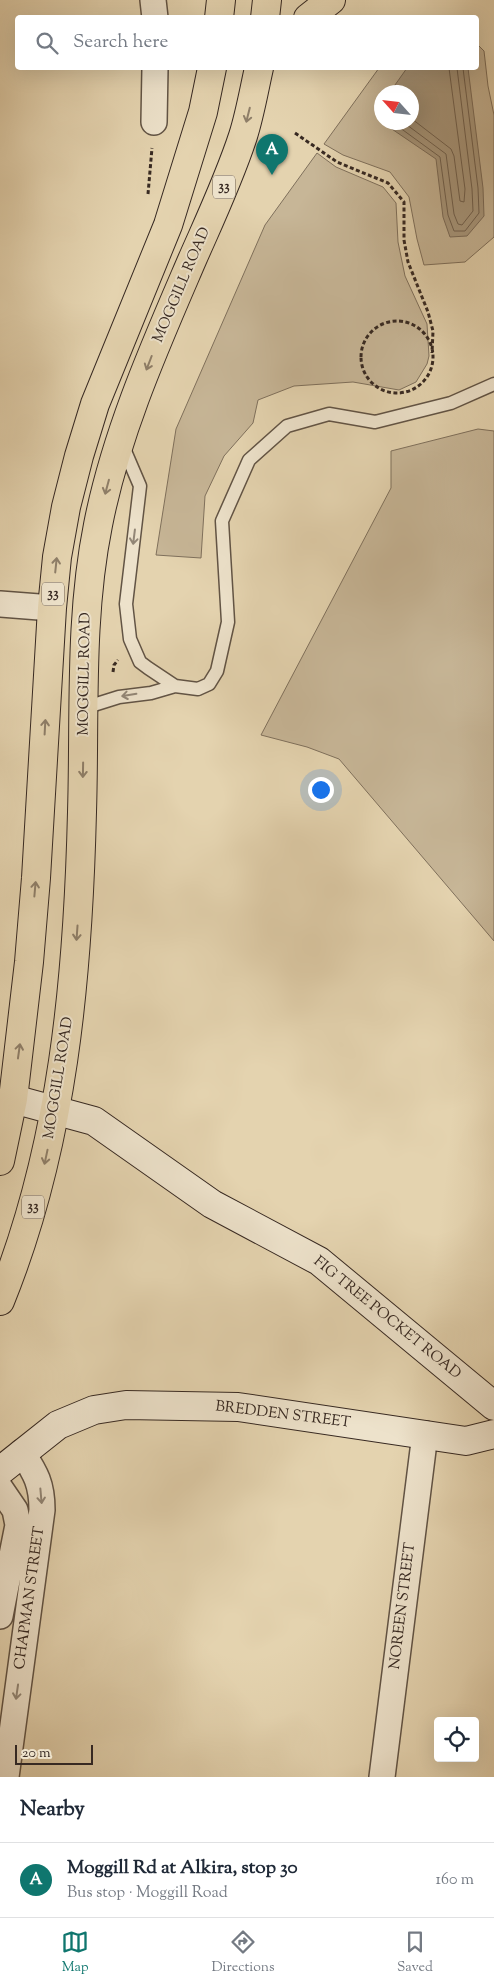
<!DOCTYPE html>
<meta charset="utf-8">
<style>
body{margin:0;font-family:"Sorts Mill Goudy",serif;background:#f6f6f7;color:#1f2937}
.controls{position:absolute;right:15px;bottom:15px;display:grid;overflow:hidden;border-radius:5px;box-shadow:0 5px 20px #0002}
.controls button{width:45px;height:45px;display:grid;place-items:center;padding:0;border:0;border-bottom:1px solid #e0e1e3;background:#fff;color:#1f2937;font:25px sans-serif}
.compass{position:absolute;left:374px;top:85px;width:45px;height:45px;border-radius:50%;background:#fff;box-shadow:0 5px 20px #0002;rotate:297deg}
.scale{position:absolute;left:15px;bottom:12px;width:78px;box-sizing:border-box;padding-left:5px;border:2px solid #372922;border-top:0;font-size:14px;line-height:18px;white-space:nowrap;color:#372922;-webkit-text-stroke:4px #ede2cb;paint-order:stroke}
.you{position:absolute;left:320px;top:789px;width:18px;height:18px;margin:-12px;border:4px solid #fff;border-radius:50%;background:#1a73e8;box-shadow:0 0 0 8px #1a73e833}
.badge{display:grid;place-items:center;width:32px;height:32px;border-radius:50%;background:#0f766e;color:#fff;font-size:16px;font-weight:700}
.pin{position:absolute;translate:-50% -41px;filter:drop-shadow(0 1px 2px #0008)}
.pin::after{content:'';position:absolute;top:26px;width:18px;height:15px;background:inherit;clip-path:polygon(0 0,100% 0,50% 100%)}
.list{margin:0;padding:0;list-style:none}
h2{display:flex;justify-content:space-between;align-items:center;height:65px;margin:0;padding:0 20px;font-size:21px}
h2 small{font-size:16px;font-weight:400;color:#747a83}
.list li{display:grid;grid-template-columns:32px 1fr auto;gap:15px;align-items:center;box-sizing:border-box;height:75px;padding:0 20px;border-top:1px solid #e0e1e3}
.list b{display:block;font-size:19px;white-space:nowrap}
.list p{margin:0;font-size:16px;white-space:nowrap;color:#747a83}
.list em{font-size:16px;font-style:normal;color:#747a83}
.icon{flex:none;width:28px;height:28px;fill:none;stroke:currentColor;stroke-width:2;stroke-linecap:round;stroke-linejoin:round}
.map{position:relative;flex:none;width:494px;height:1777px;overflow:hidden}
.search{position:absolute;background:#fff;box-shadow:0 5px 20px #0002;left:15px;right:15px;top:15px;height:55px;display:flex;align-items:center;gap:12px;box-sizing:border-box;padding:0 18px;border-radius:5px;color:#747a83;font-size:19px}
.sheet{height:140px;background:#fff}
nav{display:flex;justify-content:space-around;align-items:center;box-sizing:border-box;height:70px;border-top:1px solid #e0e1e3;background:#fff;font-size:14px;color:#747a83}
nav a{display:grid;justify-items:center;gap:2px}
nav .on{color:#0f766e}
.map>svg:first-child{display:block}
</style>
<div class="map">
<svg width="494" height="1777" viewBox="0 0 494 1777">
<rect width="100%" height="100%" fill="#e4d3af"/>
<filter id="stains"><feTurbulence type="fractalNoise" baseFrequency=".004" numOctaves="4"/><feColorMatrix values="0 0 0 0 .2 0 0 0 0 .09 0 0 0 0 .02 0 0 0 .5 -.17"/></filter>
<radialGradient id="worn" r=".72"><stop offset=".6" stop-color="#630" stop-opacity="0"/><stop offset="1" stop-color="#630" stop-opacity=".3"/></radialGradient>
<path fill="#c7b697" stroke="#7f705c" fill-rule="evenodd" d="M477,44l7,7 4,35 6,29v122l-29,25 -41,3 -7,-26 -8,-42 -19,-25 -47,-17 -19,-11 55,-76h97zM382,92h30v30h-30z
M317,153l19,14 47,20 13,16 2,39 7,34 22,48 2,32 -2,8 -11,18 -17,8 -46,-8 -59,4 -36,14 -5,23 -29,33 -19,40 -4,62 -45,-3 20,-126 89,-204z
M478,429l16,2v510l-155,-182 -32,-12 -46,-12 130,-247v-37z"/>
<path fill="#a9997f" stroke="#7b6c5a" d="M407,68h61l15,120 1,28 -17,20 -17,1 -7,-20 -7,-58 -53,-36 29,-1v-30h-22z"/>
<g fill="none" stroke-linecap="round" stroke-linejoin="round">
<path stroke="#706150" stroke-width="1" d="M412,119l39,30 3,7 6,45 4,1 1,-13 -16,-121
M392,122l48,35 8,58 6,16h11l14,-18 -1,-25 -15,-120
M403,122l43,32 8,60 4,10 4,1 11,-14 -1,-22 -15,-121"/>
<defs>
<path id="lane" d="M122,444l18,42 -14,118 4,35 10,23 8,6 27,18 23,3 11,-5 8,-13 11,-49 -6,-101 27,-61 38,-34 42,-12 46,8 76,-19 43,-19
M84,708l35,-11 32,-4 24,-7"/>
<path id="street" d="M153,0l2,18
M154,122l1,-54
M0,604l52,4
M0,1488l15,22 3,15 -18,91
M6,1777l36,-267c0,-26 -6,-36 -20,-58
M382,1777l43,-343"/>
<path id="secondary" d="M13,1099l81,22 118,83 107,57 175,145
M0,1471l58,-46 36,-15 32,-5 112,2 228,34 28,-7"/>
<path id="highway" d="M219,18l2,-18
M265,18l2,-18
M308,18l23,-18
M0,1161l13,-62 16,-137 7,-84 16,-270 5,-51 9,-50 13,-51 16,-52 73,-179 35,-113 9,-44
M0,1301c63,-155 78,-323 82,-489 3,-96 -3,-193 16,-287 18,-92 57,-179 94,-265 18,-41 37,-81 51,-124 7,-22 11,-46 16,-68"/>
</defs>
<use href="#lane" stroke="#625445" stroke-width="15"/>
<use href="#street" stroke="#625445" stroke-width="28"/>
<use href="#secondary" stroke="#372922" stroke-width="30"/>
<use href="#highway" stroke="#372922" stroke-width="30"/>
<path stroke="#372922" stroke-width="3" stroke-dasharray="4 2.5" stroke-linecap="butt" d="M295,133l42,29 51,21 16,19v38l4,22 20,50 5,19 -1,22
M148,194l4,-46
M361 357a36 36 0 1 1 72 0a36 36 0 1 1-72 0Z
M113,672l1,-7 4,-5"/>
<use href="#lane" stroke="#ede2cb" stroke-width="12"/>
<use href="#street" stroke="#ede2cb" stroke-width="25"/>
<use href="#secondary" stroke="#ede2cb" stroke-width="28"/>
<use href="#highway" stroke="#e4d3af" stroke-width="28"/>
</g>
<defs><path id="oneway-shaft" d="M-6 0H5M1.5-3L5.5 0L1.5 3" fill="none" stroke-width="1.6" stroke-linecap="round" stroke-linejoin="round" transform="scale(1.25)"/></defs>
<g stroke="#8e7e68">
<use href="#oneway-shaft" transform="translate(248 115) rotate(104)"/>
<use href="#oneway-shaft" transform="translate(149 363) rotate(111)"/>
<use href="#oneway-shaft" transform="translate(107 487) rotate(105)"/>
<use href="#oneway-shaft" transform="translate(56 565) rotate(-84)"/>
<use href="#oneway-shaft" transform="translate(45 727) rotate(-87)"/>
<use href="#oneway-shaft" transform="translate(83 770) rotate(91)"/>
<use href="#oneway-shaft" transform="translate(35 889) rotate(-85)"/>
<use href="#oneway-shaft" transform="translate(77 933) rotate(94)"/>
<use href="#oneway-shaft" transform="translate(19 1051) rotate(-82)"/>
<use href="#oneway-shaft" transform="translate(46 1157) rotate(102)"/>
</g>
<g stroke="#928676">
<use href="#oneway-shaft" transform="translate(134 537) rotate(97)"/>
<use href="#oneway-shaft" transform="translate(129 695) rotate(171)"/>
<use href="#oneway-shaft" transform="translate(41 1496) rotate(85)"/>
<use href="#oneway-shaft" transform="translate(17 1692) rotate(98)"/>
</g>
<g text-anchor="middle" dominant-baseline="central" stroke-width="4" stroke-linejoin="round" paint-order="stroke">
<g fill="#ede2cb" stroke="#6e6055" stroke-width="1">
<rect x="213" y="175.5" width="22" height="23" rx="4"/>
<rect x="42" y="582.5" width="22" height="23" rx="4"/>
<rect x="22" y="1195.5" width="22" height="23" rx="4"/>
</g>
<g font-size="14" font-weight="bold" fill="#372922">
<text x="224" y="187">33</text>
<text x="53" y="594">33</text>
<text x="33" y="1207">33</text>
</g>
<g font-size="15" fill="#372922" stroke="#ede2cb">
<text transform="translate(182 285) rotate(-67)">MOGGILL ROAD</text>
<text transform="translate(85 674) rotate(-89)">MOGGILL ROAD</text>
<text transform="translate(59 1078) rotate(-81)">MOGGILL ROAD</text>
<text transform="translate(387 1318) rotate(39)">FIG TREE POCKET ROAD</text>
<text transform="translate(283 1415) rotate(7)">BREDDEN STREET</text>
<text transform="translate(30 1598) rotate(-82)">CHAPMAN STREET</text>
<text transform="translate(403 1606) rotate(-83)">NOREEN STREET</text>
</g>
</g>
<rect width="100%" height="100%" filter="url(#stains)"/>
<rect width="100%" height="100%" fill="url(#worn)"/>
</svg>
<div class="controls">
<button><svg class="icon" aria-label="locate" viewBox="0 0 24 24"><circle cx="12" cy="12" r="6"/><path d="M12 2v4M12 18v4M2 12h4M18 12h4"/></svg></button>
</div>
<svg class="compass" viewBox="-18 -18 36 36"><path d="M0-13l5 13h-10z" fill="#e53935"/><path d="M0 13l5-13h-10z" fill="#747a83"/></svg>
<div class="scale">20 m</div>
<div class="you"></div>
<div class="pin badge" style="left:272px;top:175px">A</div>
<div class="search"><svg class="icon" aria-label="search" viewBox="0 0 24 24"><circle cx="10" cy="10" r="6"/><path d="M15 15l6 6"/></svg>Search here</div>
</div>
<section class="sheet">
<h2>Nearby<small></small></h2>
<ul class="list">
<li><span class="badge">A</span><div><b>Moggill Rd at Alkira, stop 30</b><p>Bus stop · Moggill Road</p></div><em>160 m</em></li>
</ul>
</section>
<nav>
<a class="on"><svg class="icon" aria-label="map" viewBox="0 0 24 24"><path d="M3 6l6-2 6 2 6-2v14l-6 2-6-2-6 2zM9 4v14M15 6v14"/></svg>Map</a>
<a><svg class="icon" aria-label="directions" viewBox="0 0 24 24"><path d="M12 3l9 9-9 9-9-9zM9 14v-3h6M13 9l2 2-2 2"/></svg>Directions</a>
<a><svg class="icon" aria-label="saved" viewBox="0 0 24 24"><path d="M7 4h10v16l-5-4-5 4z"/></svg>Saved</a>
</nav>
